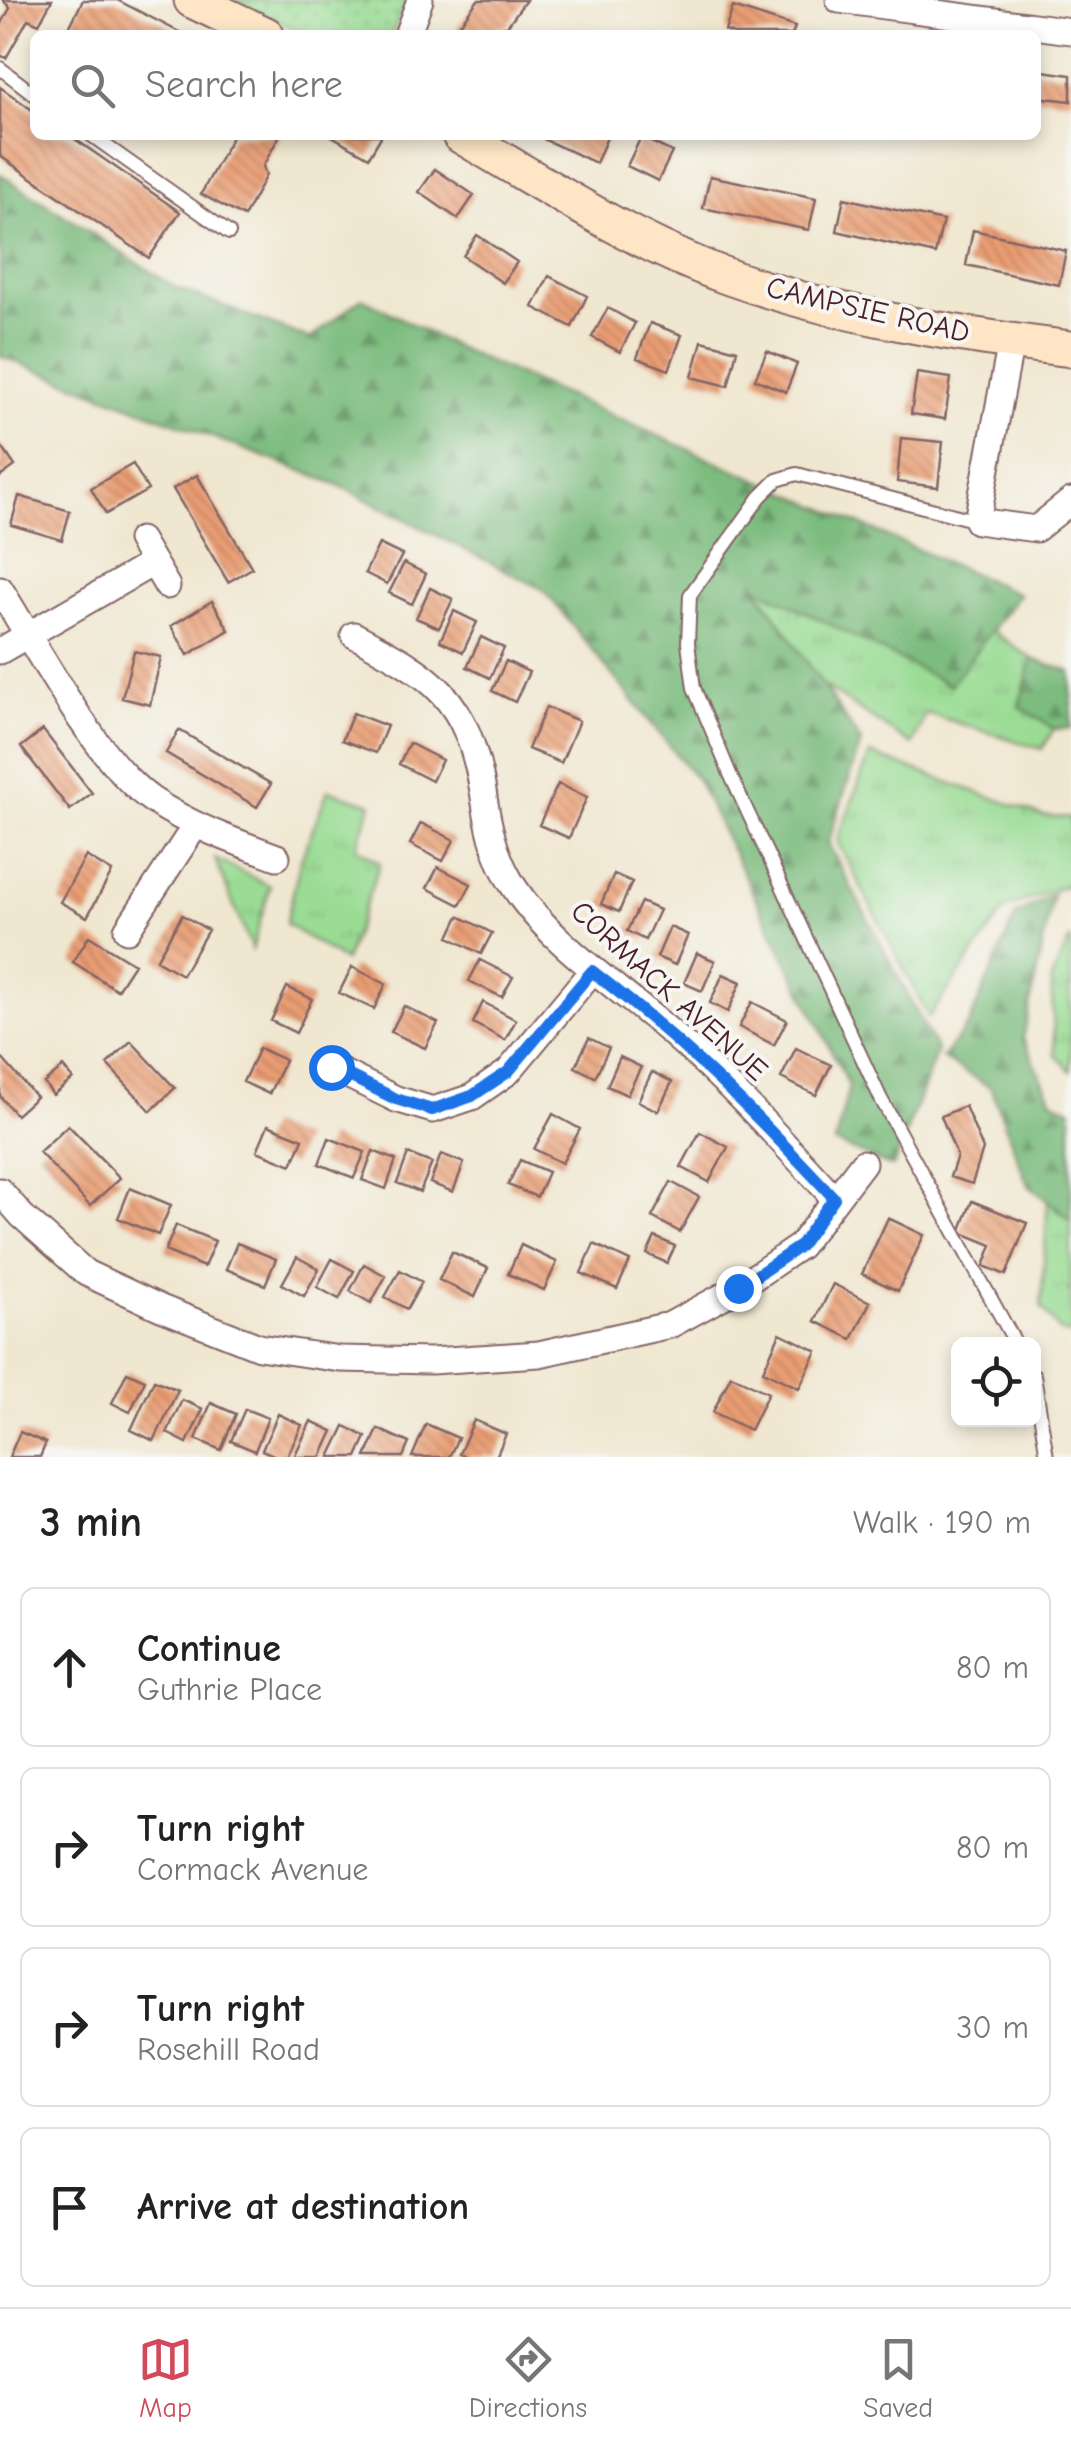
<!DOCTYPE html>
<meta charset="utf-8">
<style>
body{margin:0;font-family:"Comic Neue",sans-serif;background:#f2f2f2;color:#222}
.controls{position:absolute;right:30px;bottom:30px;display:grid;overflow:hidden;border-radius:15px;box-shadow:0 5px 15px #0003}
.controls button{width:90px;height:90px;display:grid;place-items:center;padding:0;border:0;border-bottom:2px solid #e0e0e0;background:#fff;color:#222;font:50px sans-serif}
.stop{position:absolute;width:30px;height:30px;margin:-22px;border:8px solid #1a73e8;border-radius:50%;background:#fff}
.stop.end{background:#1a73e8;border-color:#fff;box-shadow:0 2px 10px #0008}
.list{margin:0;padding:0;list-style:none}
h2{display:flex;justify-content:space-between;align-items:center;height:130px;margin:0;padding:0 40px;font-size:42px}
h2 small{font-size:32px;font-weight:400;color:#767676}
.list li{display:grid;grid-template-columns:65px 1fr auto;gap:30px;align-items:center;box-sizing:border-box;height:160px;margin:0 20px 20px;padding:0 20px;border:2px solid #e0e0e0;border-radius:15px}
.list b{display:block;font-size:38px;white-space:nowrap}
.list p{margin:0;font-size:32px;white-space:nowrap;color:#767676}
.list em{font-size:32px;font-style:normal;color:#767676}
.icon{flex:none;width:55px;height:55px;fill:none;stroke:currentColor;stroke-width:2;stroke-linecap:round;stroke-linejoin:round}
.map{position:relative;flex:none;width:1071px;height:1457px;overflow:hidden}
.search{position:absolute;background:#fff;box-shadow:0 5px 15px #0003;left:30px;right:30px;top:30px;height:110px;display:flex;align-items:center;gap:25px;box-sizing:border-box;padding:0 35px;border-radius:15px;color:#767676;font-size:38px}
.sheet{height:850px;background:#fff}
nav{display:flex;justify-content:space-around;align-items:center;box-sizing:border-box;height:140px;border-top:2px solid #e0e0e0;background:#fff;font-size:28px;color:#767676}
nav a{display:grid;justify-items:center;gap:5px}
nav .on{color:#d1495b}
.map>svg:first-child{display:block}
</style>
<div class="map">
<svg width="1071" height="1457" viewBox="0 0 1071 1457">
<defs>
<pattern id="grass-tufts" width="24" height="20" patternUnits="userSpaceOnUse" patternTransform="scale(2.5)"><rect width="24" height="20" fill="#9adc94"/><path d="M3 7l-1-3M5 7V3M7 7l1-3M15 17l-1-3M17 17v-4M19 17l1-3" fill="none" stroke="#86bc80"/></pattern>
<pattern id="forest-firs" width="22" height="20" patternUnits="userSpaceOnUse" patternTransform="scale(2.5)"><rect width="22" height="20" fill="#7bbc7e"/><path d="M5 1l3.5 6h-7zM16 11l3.5 6h-7z" fill="#679867"/></pattern>
<pattern id="garden-dots" width="8" height="8" patternUnits="userSpaceOnUse" patternTransform="scale(2.5)"><rect width="8" height="8" fill="#9adc94"/><path d="M2 2h.1M6 6h.1" fill="none" stroke="#86bc80" stroke-width="1.8" stroke-linecap="round"/></pattern>
<pattern id="building-back-hatch" width="6" height="6" patternUnits="userSpaceOnUse" patternTransform="scale(2.5)"><rect width="6" height="6" fill="#ea9e73"/><path d="M-1 5l2 2M0 0l6 6M5-1l2 2" fill="none" stroke="#c0805f"/></pattern>
</defs>
<rect width="100%" height="100%" fill="#f6f6f2"/>
<filter id="ink" filterUnits="userSpaceOnUse"><feTurbulence type="fractalNoise" baseFrequency=".01" numOctaves="2"/><feDisplacementMap in="SourceGraphic" scale="20" xChannelSelector="R" yChannelSelector="G"/><feConvolveMatrix kernelMatrix="1 2 1 2 8 2 1 2 1" color-interpolation-filters="sRGB"/></filter>
<filter id="wash" filterUnits="userSpaceOnUse"><feTurbulence type="fractalNoise" baseFrequency=".0048" numOctaves="4" result="noise"/><feDisplacementMap in="SourceGraphic" scale="40" xChannelSelector="R" yChannelSelector="G"/><feGaussianBlur stdDeviation="2.25" result="paint"/><feColorMatrix in="noise" values="0 0 0 0 0 0 0 0 0 0 0 0 0 0 0 0 0 1.4 0 .05"/><feComposite in="paint" operator="in"/></filter>
<g filter="url(#wash)">
<rect width="100%" height="100%" fill="#f0e7d0"/>
<path fill="url(#grass-tufts)" stroke="#727e60" stroke-width="2.5" d="M755,585l194,100 42,-55 41,29 -13,47 35,23 -12,20 -116,-36 -14,32 -91,-61z
M870,754l173,62 28,2v66l-65,24 -77,109 -92,-176z
M328,790l44,14 -16,43 24,16 -35,98 -59,-37 14,-62z
M215,859l55,27 -18,64z
M1071,938v133l-16,-17 -4,-75z
M1048,1200l23,20v114l-10,-2 -20,-25z"/>
<path fill="url(#forest-firs)" stroke="#626e54" stroke-width="2.5" d="M0,174l176,114 134,51 52,-41 95,50 562,246 -69,91 -194,-98 105,155 -33,101 109,208 -44,116 -58,-24 14,-57 -152,-306 -153,-190 -208,-106 -336,-128z
M1032,659l39,13v56l-17,1 -35,-23z
M1053,895l-30,143 29,62 19,9v111l-43,-35 -37,-97 -49,-30 27,-34 47,-109z"/>
<path fill="url(#garden-dots)" stroke="#727e60" stroke-width="2.5" d="M232,0h176l-17,35h-83z"/>
<g id="blocks">
<path fill="url(#building-back-hatch)" d="M3,0h49l-13,24 -11,-5 -22,39 -6,-3v-28l10,-19z
M83,0h34l68,35h-107l-10,-5z
M478,0h48l-19,26 -10,2 -5,7h-29l-7,-6z
M733,7l62,20 -3,8h-55l-12,-4z
M1036,70l35,5v26l-35,-4z
M0,87l35,25v23h34l111,77 -31,46 -149,-102z
M233,135h47l-17,31 3,9 -22,42 -43,-23z
M330,135h52l-13,22z
M548,135h60l-12,28 -51,-23z
M641,137l31,15 -14,29 -31,-15z
M435,169l39,26 -16,24 -39,-27z
M710,176l106,22 -7,32 -106,-22z
M844,198l99,23 -8,33 -98,-23z
M973,230l93,21 -7,34 -93,-20z
M477,235l40,27 -14,21 -40,-27z
M549,276l38,20 -15,31 -39,-20z
M608,308l27,15 -15,29 -28,-15z
M650,323l32,12 -13,35 -32,-12z
M702,341l35,9 -9,36 -36,-9z
M767,351l30,13 -11,28 -31,-13z
M917,373l34,5 -6,41 -34,-5z
M901,438l42,4 -5,45 -41,-5z
M0,444l15,22 -15,11z
M133,464l15,26 -42,24 -15,-26z
M197,475l55,93 -24,14 -55,-93z
M19,496l51,15 -8,29 -51,-15z
M379,544l23,11 -15,29 -22,-11z
M404,563l22,11 -14,30 -23,-11z
M430,588l23,11 -14,29 -23,-10z
M212,601l17,29 -41,25 -17,-29z
M454,611l23,11 -14,30 -23,-11z
M481,637l23,11 -14,30 -23,-11z
M134,651l27,6 -11,48 -28,-7z
M506,661l23,11 -14,30 -23,-11z
M546,707l33,14 -18,42 -33,-14z
M353,713l34,13 -11,27 -34,-13z
M43,730l49,63 -22,17 -49,-63z
M179,730l92,54 -14,23 -91,-54z
M409,743l33,17 -10,21 -33,-17z
M558,784l29,13 -18,41 -30,-13z
M421,823l33,17 -11,21 -33,-17z
M86,856l26,16 -25,45 -27,-15z
M438,867l33,17 -11,21 -33,-17z
M614,874l18,8 -13,30 -18,-8z
M641,902l18,8 -14,30 -18,-9z
M182,915l26,15 -26,45 -26,-15z
M459,916l33,17 -11,21 -32,-17z
M670,927l18,8 -13,30 -18,-8z
M89,936l45,28 -17,26 -44,-28z
M697,953l18,8 -13,30 -18,-8z
M480,960l33,17 -11,20 -33,-16z
M352,967l34,17 -12,25 -35,-16z
M723,974l18,8 -13,30 -18,-9z
M287,987l25,12 -16,34 -25,-12z
M483,1002l33,18 -11,20 -32,-17z
M752,1002l35,18 -13,25 -35,-18z
M404,1006l34,17 -13,25 -34,-16z
M589,1038l20,10 -14,29 -20,-10z
M131,1041l44,47 -24,23 -44,-47z
M259,1048l26,12 -16,34 -26,-12z
M796,1048l35,17 -15,30 -35,-17z
M0,1056l36,41 -20,18 -16,-19z
M620,1057l21,10 -14,28 -20,-9z
M63,1067l10,12 -20,16 -9,-12z
M652,1072l20,10 -14,29 -20,-10z
M965,1106l18,43 -11,35 -22,-7 7,-21 -16,-40z
M553,1114l27,15 -18,34 -28,-14z
M68,1125l52,53 -30,28 -51,-54z
M268,1125l35,14 -11,26 -35,-14z
M700,1132l28,15 -19,35 -28,-15z
M329,1138l36,14 -11,26 -35,-14z
M373,1151l23,9 -10,29 -24,-9z
M408,1154l24,9 -12,29 -23,-9z
M441,1154l23,9 -11,29 -23,-9z
M520,1160l28,12 -11,25 -29,-12z
M671,1182l28,15 -19,35 -28,-15z
M130,1188l41,17 -13,30 -40,-17z
M972,1201l55,22 -21,52 -22,-9 8,-21 -32,-13z
M888,1218l36,17 -26,56 -36,-17z
M176,1225l39,16 -11,26 -39,-16z
M655,1237l20,9 -8,17 -20,-9z
M237,1243l39,16 -11,26 -39,-16z
M594,1244l36,17 -13,28 -36,-16z
M521,1245l36,17 -13,28 -36,-16z
M452,1252l36,16 -13,29 -36,-17z
M297,1257l22,12 -15,27 -22,-12z
M332,1259l22,12 -15,28 -22,-12z
M364,1264l22,12 -15,27 -21,-12z
M400,1270l22,12 -15,27 -22,-12z
M833,1284l37,18 -18,37 -37,-18z
M780,1333l37,18 -18,37 -36,-17z
M127,1372l18,8 -15,32 -18,-9z
M731,1375l37,18 -18,37 -37,-18z
M154,1380l24,10 -24,51 -23,-11z
M182,1400l21,9 -16,34 -20,-10z
M211,1403l25,11 -15,36 -25,-11z
M245,1409l23,9 -13,33 -24,-10z
M278,1414l24,11 -15,32h-9l-16,-7z
M474,1420l32,14 -10,23h-29l-8,-3z
M311,1421l22,10 -12,26h-23l-3,-2z
M426,1424l32,14 -9,19h-37z
M345,1426l21,11 -9,20h-27z
M378,1429l31,14 -6,14h-37z
M20,1432l26,11 -6,14h-31z"/>
</g>
</g>
<g filter="url(#ink)">
<use href="#blocks" fill-opacity="0" stroke="#846565" stroke-width="2.5"/>
<g fill="none" stroke-linecap="round" stroke-linejoin="round">
<defs>
<path id="lane" d="M0,68l35,27
M91,135l138,98
M977,521l-180,-47 -20,6 -17,17 -70,98 -2,48 6,45 36,86 151,325 135,245
M1034,1375l13,82"/>
<path id="street" d="M839,0l232,31
M407,35l13,-35
M1011,342l-34,179 59,8 35,-28
M140,540l27,46
M0,589c37,59 97,173 152,211 39,26 81,41 125,57
M354,635c80,42 112,61 129,156 5,33 11,64 29,93 35,56 100,99 150,141 62,52 117,113 172,173
M0,651l153,-88
M127,930l68,-104
M331,1067l65,32 37,11 39,-13 36,-25 84,-101
M0,1191l22,25 64,57 75,35 98,39 81,12 91,2 108,-7 131,-29 68,-37 62,-42 63,-83"/>
<path id="secondary" d="M192,0l74,35
M460,135c87,51 174,108 269,142 109,39 228,58 342,72"/>
</defs>
<use href="#lane" stroke="#846565" stroke-width="16"/>
<use href="#street" stroke="#846565" stroke-width="29"/>
<use href="#secondary" stroke="#846565" stroke-width="39"/>
<use href="#lane" stroke="#fff" stroke-width="12"/>
<use href="#street" stroke="#fff" stroke-width="25"/>
<use href="#secondary" stroke="#fde5c5" stroke-width="35"/>
</g>
</g>
<g fill="none" stroke-linecap="round" stroke-linejoin="round" filter="url(#ink)">
<path stroke="#1a73e8" stroke-width="12" d="M331,1067l65,32 36,11 40,-14 36,-24 84,-101c91,70 164,143 242,227l-34,48 -62,42"/>
</g>
<g text-anchor="middle" dominant-baseline="central" stroke-width="8" stroke-linejoin="round" paint-order="stroke">
<g font-size="30" fill="#4a1f2b" stroke="#f6f6f2">
<text transform="translate(868 310) rotate(13)">CAMPSIE ROAD</text>
<text transform="translate(669 991) rotate(42)">CORMACK AVENUE</text>
</g>
</g>
</svg>
<div class="controls">
<button><svg class="icon" aria-label="locate" viewBox="0 0 24 24"><circle cx="12" cy="12" r="6"/><path d="M12 2v4M12 18v4M2 12h4M18 12h4"/></svg></button>
</div>
<div class="stop" style="left:331px;top:1067px"></div>
<div class="stop end" style="left:738px;top:1288px"></div>
<div class="search"><svg class="icon" aria-label="search" viewBox="0 0 24 24"><circle cx="10" cy="10" r="6"/><path d="M15 15l6 6"/></svg>Search here</div>
</div>
<section class="sheet">
<h2>3 min<small>Walk · 190 m</small></h2>
<ul class="list">
<li><svg class="icon" aria-label="ahead" viewBox="0 0 24 24"><path d="M12 20V5M6 11l6-6 6 6"/></svg><div><b>Continue</b><p>Guthrie Place</p></div><em>80 m</em></li>
<li><svg class="icon" aria-label="right" viewBox="0 0 24 24"><path d="M7 20v-9h11M14 6l5 5-5 5"/></svg><div><b>Turn right</b><p>Cormack Avenue</p></div><em>80 m</em></li>
<li><svg class="icon" aria-label="right" viewBox="0 0 24 24"><path d="M7 20v-9h11M14 6l5 5-5 5"/></svg><div><b>Turn right</b><p>Rosehill Road</p></div><em>30 m</em></li>
<li><svg class="icon" aria-label="arrive" viewBox="0 0 24 24"><path d="M6 21V4h12l-3 4 3 4H6"/></svg><div><b>Arrive at destination</b></div></li>
</ul>
</section>
<nav>
<a class="on"><svg class="icon" aria-label="map" viewBox="0 0 24 24"><path d="M3 6l6-2 6 2 6-2v14l-6 2-6-2-6 2zM9 4v14M15 6v14"/></svg>Map</a>
<a><svg class="icon" aria-label="directions" viewBox="0 0 24 24"><path d="M12 3l9 9-9 9-9-9zM9 14v-3h6M13 9l2 2-2 2"/></svg>Directions</a>
<a><svg class="icon" aria-label="saved" viewBox="0 0 24 24"><path d="M7 4h10v16l-5-4-5 4z"/></svg>Saved</a>
</nav>
